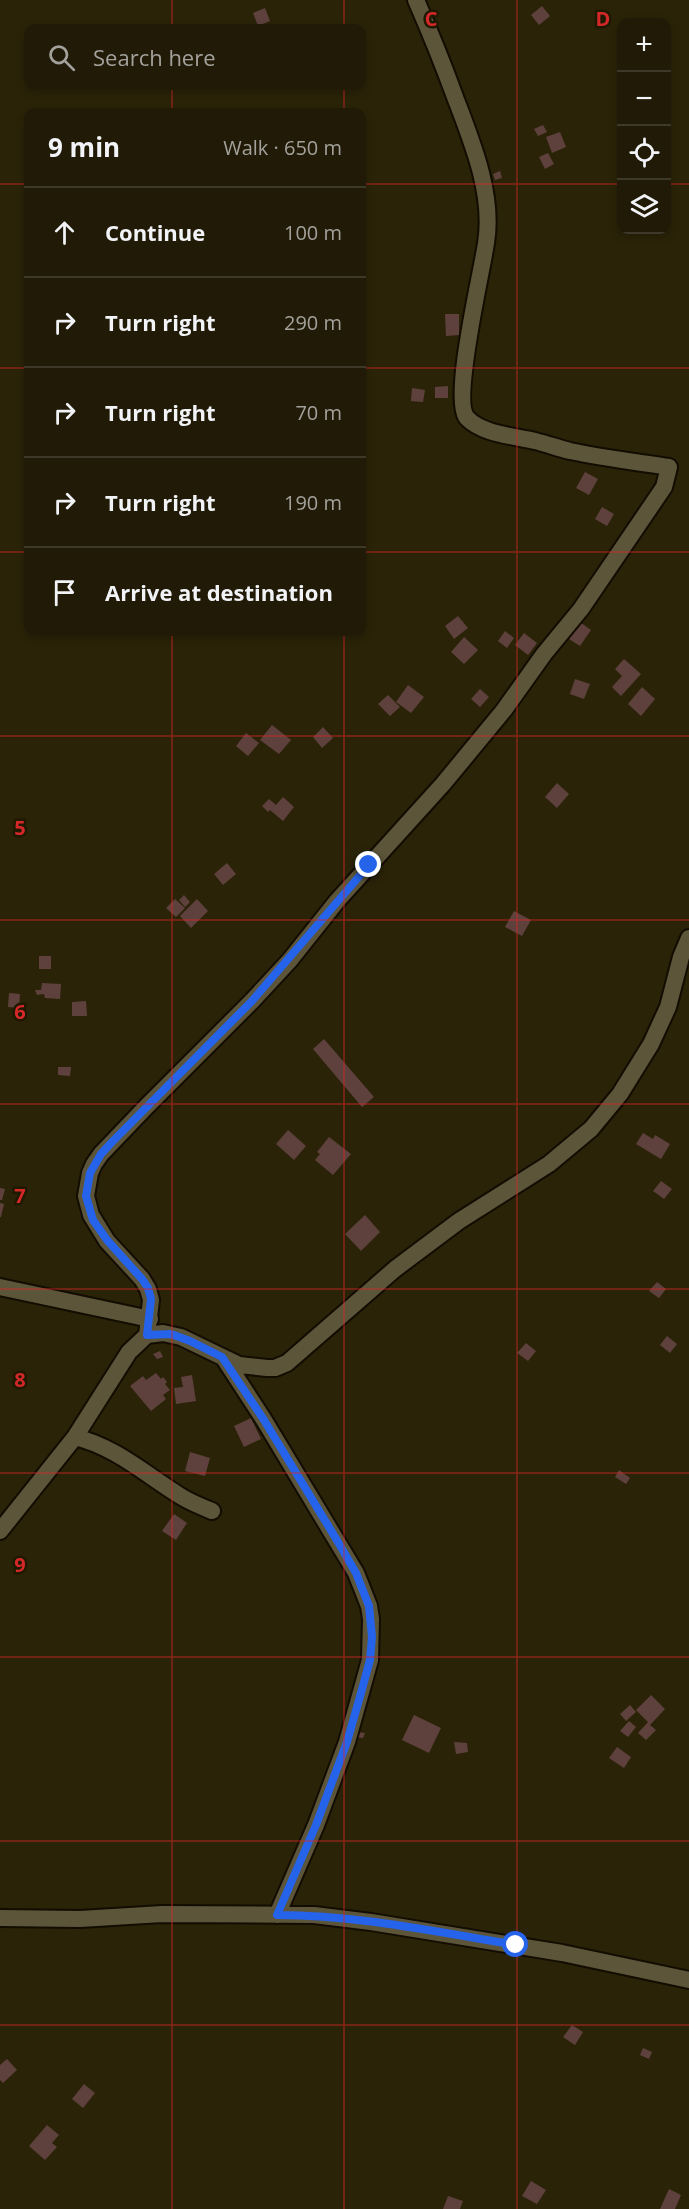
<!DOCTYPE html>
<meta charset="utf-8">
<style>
body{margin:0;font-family:"Open Sans",sans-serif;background:#282310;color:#f1f3f6}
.controls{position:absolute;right:18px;top:18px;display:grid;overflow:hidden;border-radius:12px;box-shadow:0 3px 9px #0003}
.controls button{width:54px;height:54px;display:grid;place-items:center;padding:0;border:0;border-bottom:2px solid #3d3828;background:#201a06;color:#f1f3f6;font:30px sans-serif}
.stop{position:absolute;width:18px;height:18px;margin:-14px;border:4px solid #2563eb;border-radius:50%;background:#fff}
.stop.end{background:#2563eb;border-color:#fff;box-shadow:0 2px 6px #0008}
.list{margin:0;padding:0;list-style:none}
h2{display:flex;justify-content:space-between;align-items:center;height:78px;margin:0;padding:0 24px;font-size:26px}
h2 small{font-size:20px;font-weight:400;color:#a2a19b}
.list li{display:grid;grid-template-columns:39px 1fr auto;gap:18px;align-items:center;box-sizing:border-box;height:90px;padding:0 24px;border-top:2px solid #3d3828}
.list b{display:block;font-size:22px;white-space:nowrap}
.list em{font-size:20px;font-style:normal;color:#a2a19b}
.icon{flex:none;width:33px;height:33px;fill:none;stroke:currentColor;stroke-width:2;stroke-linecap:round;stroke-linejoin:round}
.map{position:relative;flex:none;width:689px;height:2209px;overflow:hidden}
.search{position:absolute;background:#201a06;box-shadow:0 3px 9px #0003;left:24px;top:24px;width:342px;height:66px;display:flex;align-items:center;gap:15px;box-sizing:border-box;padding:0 21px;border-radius:12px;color:#a2a19b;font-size:22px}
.panel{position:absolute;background:#201a06;box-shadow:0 3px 9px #0003;left:24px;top:108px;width:342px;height:528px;border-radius:12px}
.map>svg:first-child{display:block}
</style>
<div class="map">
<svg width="689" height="2209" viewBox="0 0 689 2209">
<rect width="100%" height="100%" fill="#2a2308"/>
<path fill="#5e413c" d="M542,6l8,10 -11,9 -8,-10z
M265,8l5,13 -12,5 -5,-13z
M543,125l4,7 -9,4 -4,-7z
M560,132l6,15 -14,6 -6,-16z
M548,153l6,11 -9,5 -6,-12z
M500,171l2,7 -7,2 -2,-6z
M445,314h14v21l-13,1z
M448,386v12h-13v-11z
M412,388l13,2 -2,12 -12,-1z
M585,472l13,7 -9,16 -13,-7z
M602,507l12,7 -7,12 -12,-7z
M458,616l10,12 -14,11 -9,-13z
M577,620l14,10 -11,16 -14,-9z
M505,631l9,7 -7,10 -9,-7z
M524,633l13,10 -9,12 -13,-10z
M464,637l14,13 -14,14 -13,-12z
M624,659l17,15 -20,22 -9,-9 10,-11 -7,-7z
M575,679l15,5 -6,15 -14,-5z
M408,685l16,12 -13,16 -15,-11z
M642,687l13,12 -14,17 -13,-12z
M480,689l9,8 -9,10 -9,-8z
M388,695l12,12 -10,9 -12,-12z
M272,725l19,15 -12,14 -19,-14z
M323,727l10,11 -11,10 -9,-11z
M246,733l13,10 -11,13 -12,-10z
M557,783l12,11 -12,14 -12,-11z
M283,797l11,10 -11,14 -13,-11 -2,2 -6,-6 7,-7 7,6z
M227,863l9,11 -13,11 -9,-11z
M184,895l6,7 -5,5 -6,-7z
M175,899l10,9 -9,9 -10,-9z
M197,899l11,12 -17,17 -11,-12z
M514,911l17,9 -9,16 -17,-9z
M39,956h12v13h-12z
M42,983l19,1 -1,15 -15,-1 -1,-4 -7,1 -2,-5h6z
M9,993l11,1 -1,14 -11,-1z
M86,1001l1,15h-15v-14z
M324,1039l50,58 -12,10 -49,-58z
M58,1067h13l-1,9 -12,-1z
M288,1130l18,16 -12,14 -18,-16z
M643,1133l10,6 2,-4 15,9 -9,15 -25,-15z
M329,1137l22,17 -18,21 -18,-15 5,-6 -3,-2z
M661,1181l11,8 -8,10 -11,-8z
M0,1188l5,1 -3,11h-2z
M0,1203l4,1 -3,13h-1z
M365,1215l15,17 -19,19 -16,-17z
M657,1282l9,7 -7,9 -10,-7z
M667,1336l10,8 -7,9 -10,-8z
M526,1343l10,8 -8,10 -11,-8z
M160,1351l3,6 -6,2 -4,-5z
M156,1373l5,6 2,-2 4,5 -2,2 5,6 -7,5 3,4 -15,12 -21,-25 13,-10 3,4z
M192,1375l4,26 -20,3 -2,-16 9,-1 -2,-10z
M251,1418l10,21 -17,8 -10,-21z
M190,1452l20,6 -5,18 -20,-5z
M619,1470l11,8 -4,6 -11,-7z
M174,1514l13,9 -11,17 -14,-9z
M651,1695l14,14 -15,16 6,5 -10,10 -8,-7 10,-11 -12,-12z
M630,1705l6,7 -10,9 -6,-7z
M414,1715l27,13 -12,25 -27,-13z
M629,1721l7,6 -8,10 -8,-6z
M357,1732l8,1 -2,5 -7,-1z
M454,1742l13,1 1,9 -12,2z
M617,1747l14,10 -7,11 -15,-10z
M572,2025l11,7 -8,13 -12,-8z
M643,2048l9,4 -3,7 -9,-4z
M7,2059l10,11 -14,13 -3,-3v-15z
M84,2084l11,9 -12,15 -11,-9z
M47,2125l12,10 -7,8 5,4 -12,13 -16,-14z
M531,2181l15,9 -9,14 -15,-8z
M669,2189l12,6 -6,14h-15z
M448,2196l15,5 -3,8h-17z"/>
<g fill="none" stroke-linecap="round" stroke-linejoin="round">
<defs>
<path id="minor" d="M0,1287l150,32
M147,1335l4,-35 -3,-11 -6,-10 -35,-38 -16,-26 -5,-19 4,-23 4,-9 7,-10 45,-47 106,-106 38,-41 47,-59 106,-117 61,-74 40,-56 37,-45 83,-122 5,-20c-33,-5 -66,-9 -99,-16 -12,-3 -23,-7 -35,-10 -21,-5 -53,-7 -68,-23 -16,-18 15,-146 19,-175 8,-49 -14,-101 -31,-146 -12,-33 -25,-65 -39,-97
M223,1357l41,63 92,153 13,33 2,13 -1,41 -23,82 -31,83 -39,90
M75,1437c41,10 71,38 107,60 10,6 20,10 30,14
M0,1531l75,-94 54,-85 18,-17 16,-2 18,4 58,28 28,3h8l12,-5 108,-94 64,-48 90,-57 42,-35 29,-35 31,-50 17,-37 13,-50 8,-19
M0,1918l80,1 82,-5 152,1 57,7 191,31 127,27"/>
</defs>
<use href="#minor" stroke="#130c00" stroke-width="20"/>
<use href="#minor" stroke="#5c553a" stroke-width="16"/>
</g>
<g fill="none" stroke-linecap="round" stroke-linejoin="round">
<path stroke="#2563eb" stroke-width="8" d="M369,865l-117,136 -139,140 -12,13 -11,19 -4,23 7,24 14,20 35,39 6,9 3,11 -4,36 24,-1 19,7 32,16 42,63 74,122 18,31 13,33 3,31 -2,23 -9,33 -14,49 -31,83 -39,90c80,0 160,17 239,30"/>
</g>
<path fill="none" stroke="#d62828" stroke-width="1.5" stroke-opacity="0.55" d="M172,0v28M344,0v28M517,0v2209M172,86v26M344,86v26M0,184h28M362,184h260M666,184h23M0,368h28M362,368h327M0,552h28M362,552h327M172,632v1577M344,632v1577M0,736h689M0,920h689M0,1104h689M0,1289h689M0,1473h689M0,1657h689M0,1841h689M0,2025h689"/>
<g font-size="20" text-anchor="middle" font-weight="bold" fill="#d62828" stroke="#201901" stroke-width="5" stroke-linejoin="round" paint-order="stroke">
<text x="431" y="26">C</text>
<text x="603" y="26">D</text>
<text x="20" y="835">5</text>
<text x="20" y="1019">6</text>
<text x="20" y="1203">7</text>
<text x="20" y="1387">8</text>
<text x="20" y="1572">9</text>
</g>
</svg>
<div class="controls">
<button>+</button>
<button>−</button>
<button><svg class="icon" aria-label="locate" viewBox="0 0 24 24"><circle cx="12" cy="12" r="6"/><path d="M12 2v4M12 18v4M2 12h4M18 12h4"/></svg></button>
<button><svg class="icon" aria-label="layers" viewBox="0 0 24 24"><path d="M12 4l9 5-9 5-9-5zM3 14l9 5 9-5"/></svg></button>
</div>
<div class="stop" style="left:516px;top:1945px"></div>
<div class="stop end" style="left:369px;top:865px"></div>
<div class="search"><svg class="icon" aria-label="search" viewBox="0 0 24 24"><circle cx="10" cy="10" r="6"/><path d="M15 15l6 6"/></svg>Search here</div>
<section class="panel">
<h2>9 min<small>Walk · 650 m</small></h2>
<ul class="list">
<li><svg class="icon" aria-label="ahead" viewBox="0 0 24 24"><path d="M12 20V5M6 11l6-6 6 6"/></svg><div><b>Continue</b></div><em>100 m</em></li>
<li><svg class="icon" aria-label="right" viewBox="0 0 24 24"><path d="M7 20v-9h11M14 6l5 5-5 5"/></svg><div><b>Turn right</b></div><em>290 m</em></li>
<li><svg class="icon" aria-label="right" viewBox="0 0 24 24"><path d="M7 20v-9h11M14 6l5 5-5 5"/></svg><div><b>Turn right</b></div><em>70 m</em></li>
<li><svg class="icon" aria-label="right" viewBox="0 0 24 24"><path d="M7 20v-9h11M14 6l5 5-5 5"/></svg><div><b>Turn right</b></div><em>190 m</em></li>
<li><svg class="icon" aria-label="arrive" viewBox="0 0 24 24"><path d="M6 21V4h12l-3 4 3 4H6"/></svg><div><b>Arrive at destination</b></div></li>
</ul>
</section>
</div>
